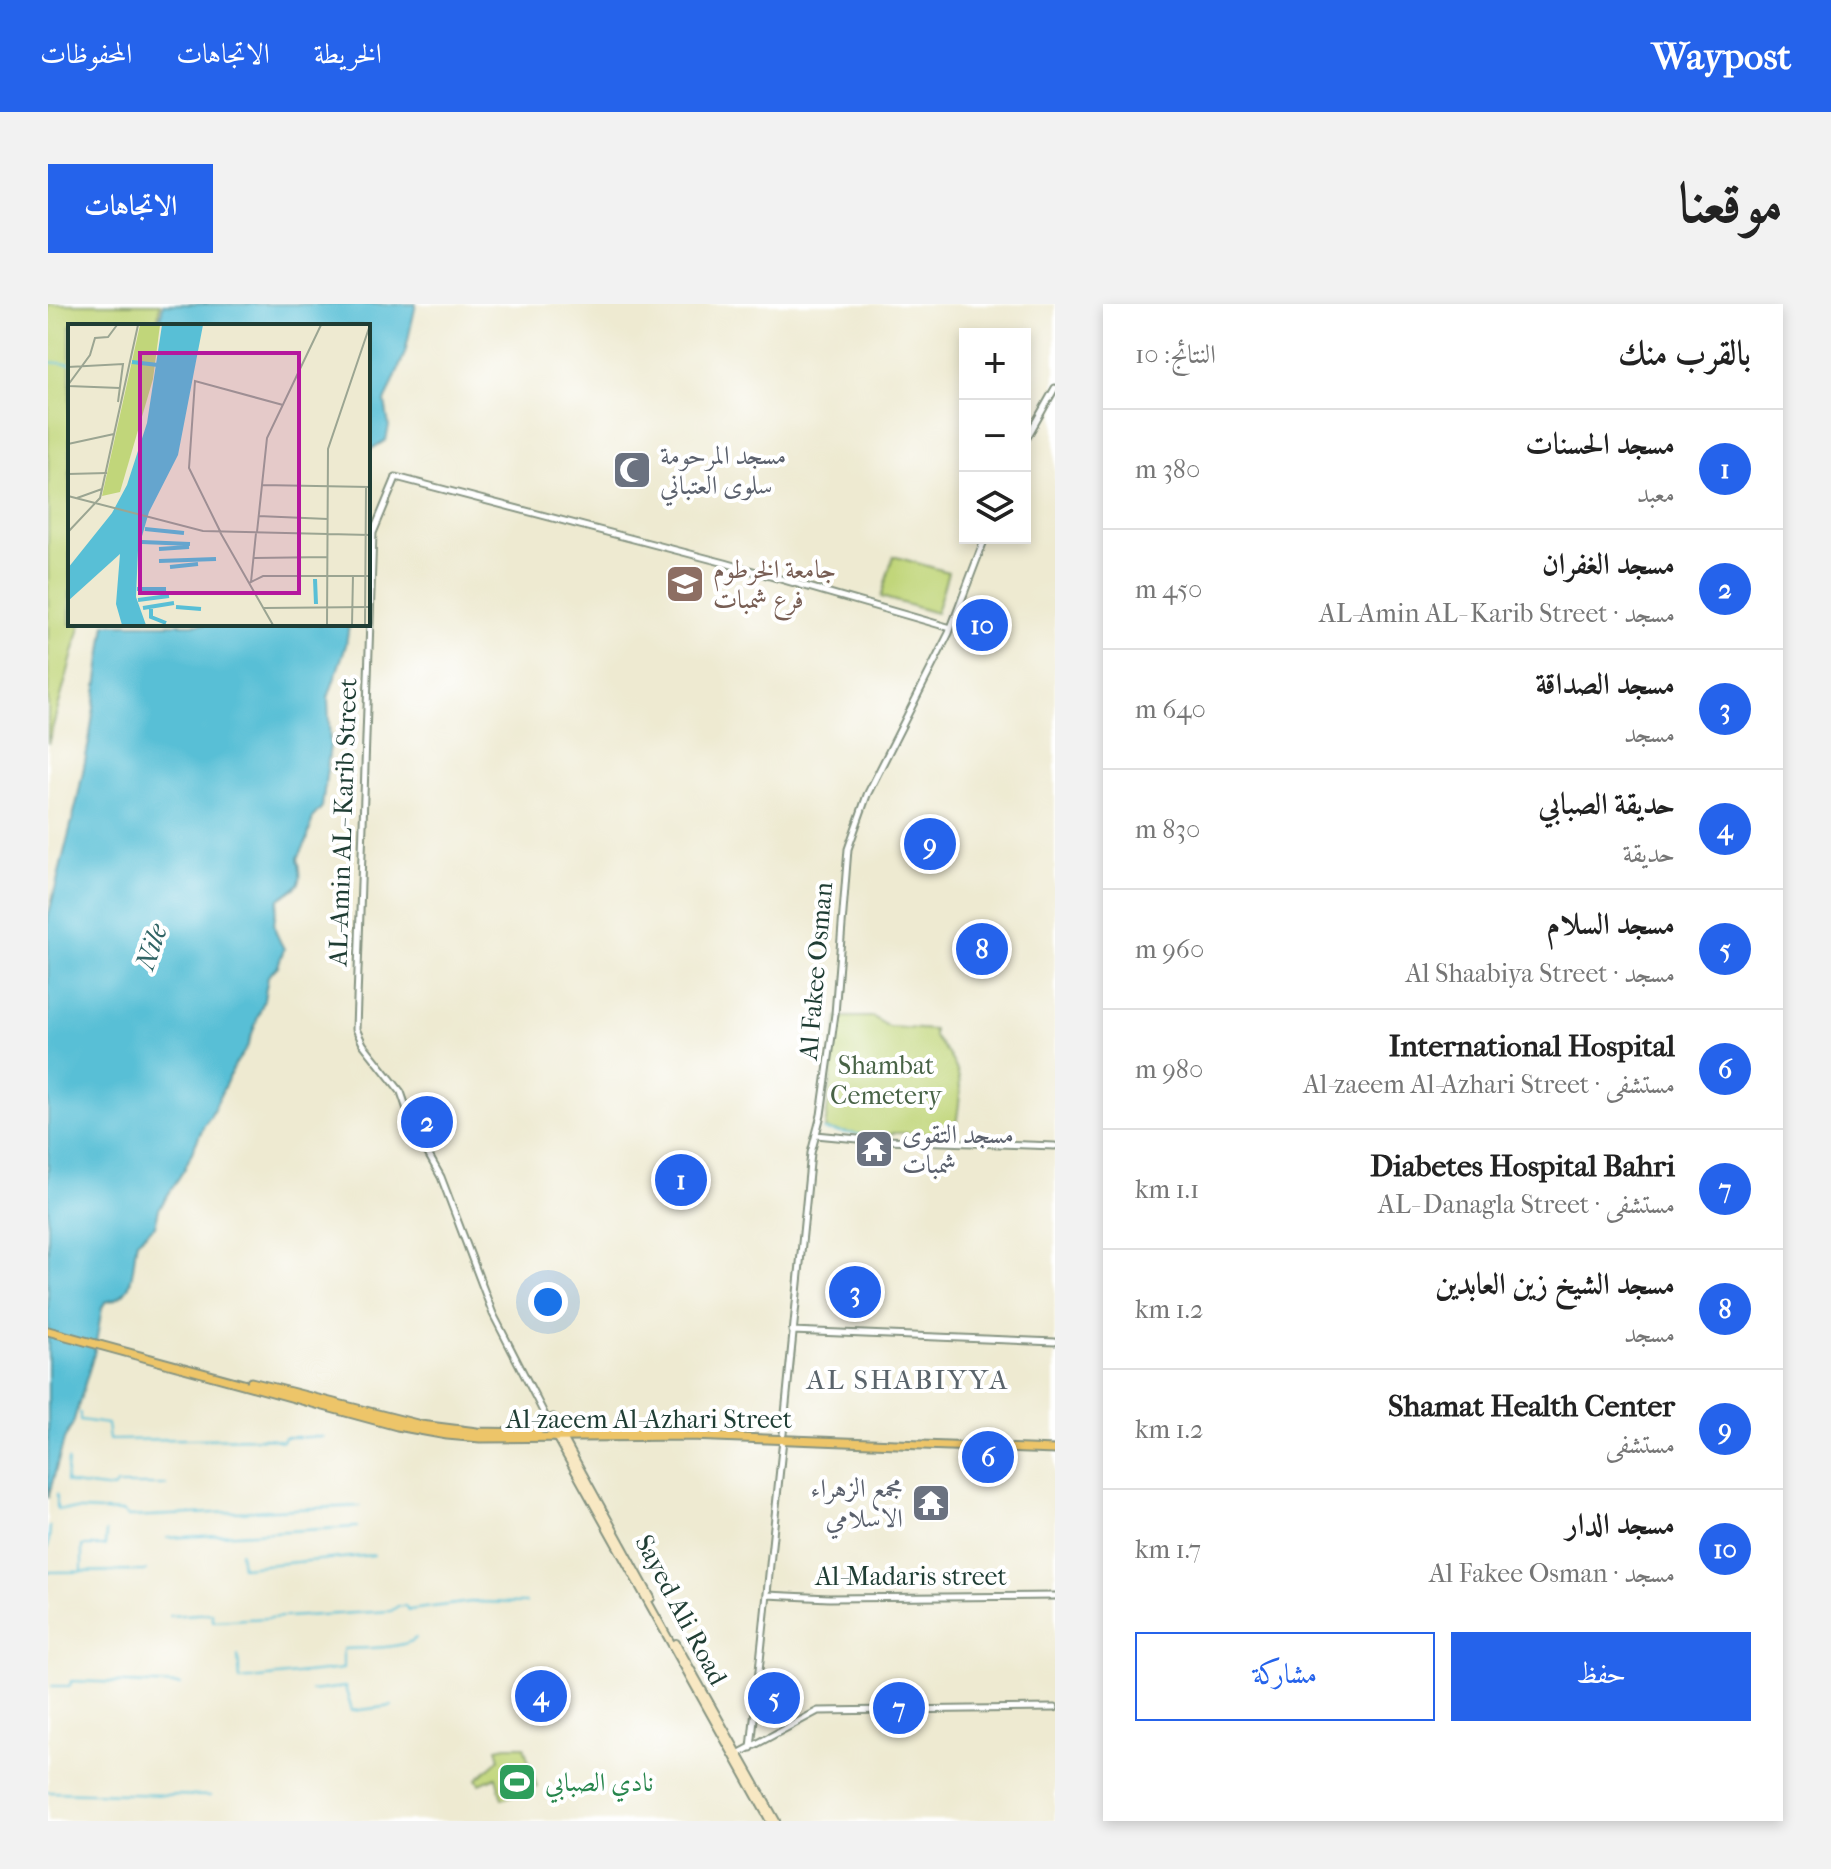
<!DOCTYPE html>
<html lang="ar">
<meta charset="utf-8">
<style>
body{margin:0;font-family:"IM FELL French Canon",Amiri,serif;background:#f2f2f2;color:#222;direction:rtl}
.controls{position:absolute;right:24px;top:24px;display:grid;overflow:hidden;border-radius:0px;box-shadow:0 4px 12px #0003}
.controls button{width:72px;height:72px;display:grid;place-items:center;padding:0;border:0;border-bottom:2px solid #e0e0e0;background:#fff;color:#222;font:40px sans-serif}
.you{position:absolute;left:500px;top:998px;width:28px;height:28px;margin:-20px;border:6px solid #fff;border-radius:50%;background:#1a73e8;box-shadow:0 0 0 12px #1a73e833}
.badge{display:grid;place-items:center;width:52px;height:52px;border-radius:50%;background:#2563eb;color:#fff;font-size:26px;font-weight:700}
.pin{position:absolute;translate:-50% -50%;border:4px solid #fff;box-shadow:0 2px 8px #0006}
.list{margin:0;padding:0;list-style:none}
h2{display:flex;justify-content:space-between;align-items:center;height:104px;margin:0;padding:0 32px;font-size:34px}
h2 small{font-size:26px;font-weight:400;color:#767676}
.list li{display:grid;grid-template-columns:52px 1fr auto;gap:24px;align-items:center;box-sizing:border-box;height:120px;padding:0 32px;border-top:2px solid #e0e0e0}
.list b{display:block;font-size:30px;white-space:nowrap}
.list p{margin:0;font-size:26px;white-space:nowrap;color:#767676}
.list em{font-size:26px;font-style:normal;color:#767676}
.actions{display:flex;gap:16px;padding:24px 32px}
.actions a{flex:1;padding:18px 0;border:2px solid #2563eb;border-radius:0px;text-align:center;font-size:28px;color:#2563eb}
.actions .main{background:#2563eb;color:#fff}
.icon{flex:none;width:44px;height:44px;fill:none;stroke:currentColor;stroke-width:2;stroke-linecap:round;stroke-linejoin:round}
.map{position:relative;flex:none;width:1007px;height:1517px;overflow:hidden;direction:ltr;border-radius:0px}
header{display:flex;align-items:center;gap:48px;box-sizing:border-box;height:112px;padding:0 40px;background:#2563eb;color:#fff}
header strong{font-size:38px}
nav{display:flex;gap:44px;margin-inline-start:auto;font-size:28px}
.intro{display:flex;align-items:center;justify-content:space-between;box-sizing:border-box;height:192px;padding:0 48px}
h1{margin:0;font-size:56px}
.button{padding:20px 36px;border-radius:0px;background:#2563eb;color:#fff;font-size:28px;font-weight:700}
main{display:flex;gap:48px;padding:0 48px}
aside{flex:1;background:#fff;border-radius:0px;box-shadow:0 4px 12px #0003}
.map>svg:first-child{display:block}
</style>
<header>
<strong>Waypost</strong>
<nav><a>الخريطة</a><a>الاتجاهات</a><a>المحفوظات</a></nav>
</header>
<div class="intro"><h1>موقعنا</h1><a class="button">الاتجاهات</a></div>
<main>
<aside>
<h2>بالقرب منك<small>النتائج: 10</small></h2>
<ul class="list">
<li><span class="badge">1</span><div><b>مسجد الحسنات</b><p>معبد</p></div><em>380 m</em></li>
<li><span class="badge">2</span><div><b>مسجد الغفران</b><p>مسجد · AL-Amin AL- Karib Street</p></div><em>450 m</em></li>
<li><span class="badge">3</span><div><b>مسجد الصداقة</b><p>مسجد</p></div><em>640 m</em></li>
<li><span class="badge">4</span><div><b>حديقة الصبابي</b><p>حديقة</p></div><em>830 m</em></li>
<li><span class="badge">5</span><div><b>مسجد السلام</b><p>مسجد · Al Shaabiya Street</p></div><em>960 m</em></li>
<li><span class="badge">6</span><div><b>International Hospital</b><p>مستشفى · Al-zaeem Al-Azhari Street</p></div><em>980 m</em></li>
<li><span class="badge">7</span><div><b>Diabetes Hospital Bahri</b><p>مستشفى · AL- Danagla Street</p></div><em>1.1 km</em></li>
<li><span class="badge">8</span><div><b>مسجد الشيخ زين العابدين</b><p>مسجد</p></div><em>1.2 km</em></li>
<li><span class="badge">9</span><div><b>Shamat Health Center</b><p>مستشفى</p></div><em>1.2 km</em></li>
<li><span class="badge">10</span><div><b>مسجد الدار</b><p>مسجد · Al Fakee Osman</p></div><em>1.7 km</em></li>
</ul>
<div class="actions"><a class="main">حفظ</a><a>مشاركة</a></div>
</aside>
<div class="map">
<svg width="1007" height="1517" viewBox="0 0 1007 1517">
<rect width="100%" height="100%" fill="#fff"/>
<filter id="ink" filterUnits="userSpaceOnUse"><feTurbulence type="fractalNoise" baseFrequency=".0125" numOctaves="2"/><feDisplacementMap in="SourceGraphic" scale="16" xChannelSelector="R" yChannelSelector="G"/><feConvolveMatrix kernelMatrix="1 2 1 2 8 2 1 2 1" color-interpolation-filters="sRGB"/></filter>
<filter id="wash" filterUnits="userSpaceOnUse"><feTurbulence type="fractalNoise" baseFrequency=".006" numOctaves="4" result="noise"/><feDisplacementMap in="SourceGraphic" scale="32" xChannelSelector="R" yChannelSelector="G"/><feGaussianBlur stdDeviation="1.8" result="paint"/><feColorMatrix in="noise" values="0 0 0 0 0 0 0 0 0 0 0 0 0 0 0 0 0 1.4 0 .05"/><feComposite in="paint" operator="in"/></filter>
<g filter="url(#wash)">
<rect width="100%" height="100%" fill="#eeead1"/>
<path fill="#c1d67a" stroke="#708a57" stroke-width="2" d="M0,0h112l-3,22h-87v298h11l-33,120z
M845,252l55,16 -12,41 -55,-16z
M790,713h35l16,10 45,3v7c34,37 27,50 21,96h-62l-10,4 -58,-7z
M458,1442h18l6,20 -7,2 2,6 7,-2 5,15 -35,12 -6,-22 -16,7 -3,-5 23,-20 -3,-11z"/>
<path fill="#58bfd6" stroke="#3c7e85" stroke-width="2" d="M115,0h253l-11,49 -20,49 4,24 -3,14 -18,11v-125h-209z
M58,320h243l-3,21 -18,53 2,48 -8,61 -9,10 -6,24 -9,17c6,28 2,26 -19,41 -7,25 -7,28 5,50l-6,17 -10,10 -4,24 -17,48 -13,18 -24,51 -6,8 -19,43 -26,41 -4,17 -18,15c-6,25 1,57 -32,61l-3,6 -8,46 -21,69 -9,17 -16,58v-581l29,-116 12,-59z"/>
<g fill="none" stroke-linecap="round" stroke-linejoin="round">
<path stroke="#58bfd6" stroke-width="2" d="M0,58l22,2
M775,826l66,8
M32,1109v7l27,4 2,16 161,-2 12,3 2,-4h39
M20,1156l-2,22 6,2 41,5 4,-4h49
M9,1190v15l67,3 4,5 232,-11
M119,1234l190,-11
M0,1245l2,-22
M192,1248l2,15 132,-12
M34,1267v-25h23l1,-14
M0,1268l98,-1
M121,1312l43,-3 1,8 178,-10 7,-5h7l4,4 62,-8 55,1
M190,1352l2,24 103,-11v-20c17,-1 62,0 73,-11
M4,1382h18l1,-5 110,4
M263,1387l34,-4 7,24 40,-5
M0,1488l163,4"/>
</g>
</g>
<g filter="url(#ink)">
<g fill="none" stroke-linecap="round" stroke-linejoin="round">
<defs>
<path id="tertiary" d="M977,137l30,-53
M768,831l42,4 197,7
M744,1027l263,11
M506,1129l-61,-119 -52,-137 -28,-50 -12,-35 -38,-48 -7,-15 17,-496 22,-53 1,-3 329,86 226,65
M735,1130l28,-281 10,-38 14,-101 13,-165 19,-54 82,-162 36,-95
M719,1291l62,3 226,-2
M703,1444l32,-309
M688,1451l82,-44 237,-3"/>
<path id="secondary" d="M506,1129l216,388
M514,1132l89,162
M628,1339l100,178"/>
<path id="primary" d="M0,1027l349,95 50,9 33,3 210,-2 365,14
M203,1078l170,43 56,7 60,1
M505,1114l15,13
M485,1129l12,-5 2,-8
M510,1129l123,-2"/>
</defs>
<use href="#tertiary" stroke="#869482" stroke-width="9"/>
<use href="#secondary" stroke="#869482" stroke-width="10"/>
<use href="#primary" stroke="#869482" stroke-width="11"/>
<use href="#tertiary" stroke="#fff" stroke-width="5"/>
<use href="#secondary" stroke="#f8e8c3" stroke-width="6"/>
<use href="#primary" stroke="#edc569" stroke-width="7"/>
</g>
</g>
<defs>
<symbol id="mosque-square" viewBox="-11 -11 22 22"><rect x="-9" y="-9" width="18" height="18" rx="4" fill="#6b7280" stroke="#fff"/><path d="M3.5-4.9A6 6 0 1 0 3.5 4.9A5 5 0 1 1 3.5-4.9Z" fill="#fff"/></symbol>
<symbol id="university-square" viewBox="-11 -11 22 22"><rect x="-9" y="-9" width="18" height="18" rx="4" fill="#8d6e63" stroke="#fff"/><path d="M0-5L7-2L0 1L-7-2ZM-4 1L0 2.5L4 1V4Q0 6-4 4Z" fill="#fff"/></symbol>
<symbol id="temple-square" viewBox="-11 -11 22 22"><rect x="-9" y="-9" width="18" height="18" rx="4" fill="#6b7280" stroke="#fff"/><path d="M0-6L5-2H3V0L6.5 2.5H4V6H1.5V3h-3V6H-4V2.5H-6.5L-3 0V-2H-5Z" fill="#fff"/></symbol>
<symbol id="stadium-square" viewBox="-11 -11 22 22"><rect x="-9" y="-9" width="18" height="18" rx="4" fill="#2e9e5b" stroke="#fff"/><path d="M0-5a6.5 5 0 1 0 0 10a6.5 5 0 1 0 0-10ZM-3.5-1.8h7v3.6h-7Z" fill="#fff"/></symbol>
</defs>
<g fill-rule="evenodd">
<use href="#mosque-square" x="562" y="144" width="44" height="44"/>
<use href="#university-square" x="615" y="258" width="44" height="44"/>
<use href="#temple-square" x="804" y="823" width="44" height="44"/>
<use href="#temple-square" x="861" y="1177" width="44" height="44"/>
<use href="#stadium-square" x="447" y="1456" width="44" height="44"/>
</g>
<g text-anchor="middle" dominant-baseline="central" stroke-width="8" stroke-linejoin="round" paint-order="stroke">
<g font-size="26" fill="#5b616d" stroke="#fff" text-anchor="start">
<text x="612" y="151">مسجد المرحومة<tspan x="612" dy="30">سلوى العتباني</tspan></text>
<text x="854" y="830">مسجد التقوى<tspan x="854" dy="30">شمبات</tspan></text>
<text x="855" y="1184" text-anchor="end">مجمع الزهراء<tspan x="855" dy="30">الاسلامي</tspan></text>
</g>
<g font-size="26" fill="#785e54" stroke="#fff" text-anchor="start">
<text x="665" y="265">جامعة الخرطوم<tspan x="665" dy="30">فرع شمبات</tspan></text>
</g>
<g font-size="26" fill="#1f3d34" stroke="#fff">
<text transform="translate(295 518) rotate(-88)">AL-Amin AL- Karib Street</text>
<text transform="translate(768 667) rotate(-85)">Al Fakee Osman</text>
<text x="601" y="1115">Al-zaeem Al-Azhari Street</text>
<text x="863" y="1272">Al-Madaris street</text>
<text transform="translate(633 1306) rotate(62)">Sayed Ali Road</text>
</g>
<g font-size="26" fill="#486346" stroke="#fff">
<text x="838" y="761">Shambat<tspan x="838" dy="30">Cemetery</tspan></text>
</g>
<g font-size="26" fill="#27864d" stroke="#fff" text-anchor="start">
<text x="497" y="1478">نادي الصبابي</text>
</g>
<g font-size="28" font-style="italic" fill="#306465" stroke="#fff">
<text transform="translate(103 643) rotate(-71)">Nile</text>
</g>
<g font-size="28" letter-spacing="2" fill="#5a646b" stroke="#fff">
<text x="860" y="1075">AL SHABIYYA</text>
</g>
</g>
<g transform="translate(20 20)">
<rect width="302" height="302" fill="#eeead1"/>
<path d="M72,1h20l-7,54 -33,113 -18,4z" fill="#c1d67a"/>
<path d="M94,1h41l-25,130 -29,57 -11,38 -2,47 10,28h-24l-6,-21 4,-50 -52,47v-33l44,-55 15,-28 20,-62z" fill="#58bfd6"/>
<path fill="none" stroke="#58bfd6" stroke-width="4" d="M64,38l26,3M77,205l39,4M74,218l48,2M91,225l30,-2M91,237l57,-2M102,243l28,-3M247,255l1,25M69,265h29M70,276l31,-4M108,283l25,2M75,284l31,-5M83,285v8l15,6"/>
<path fill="none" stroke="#9ba592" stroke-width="2" d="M0,43l55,-3 -5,38M0,61l22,-30 5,-17 13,-1 9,-12M0,62l52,2M0,120l46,-10M0,150l39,-1M194,161l108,2M0,172l135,35 167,4M9,174l25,-9M190,192l70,3M152,207l-31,-63 6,-87 88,24M0,208l32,-34 38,-173M152,208l53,93M189,208l10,-94 54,-113M186,234l73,-1M183,258l5,-49M181,259l14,-7h107M196,284l106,-1M259,301l1,-176 42,-124M284,301l1,-50M297,301l1,-138"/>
<path fill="#b5179e" fill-opacity="0.15" stroke="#b5179e" stroke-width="4" d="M72,29h159v240h-159z"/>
<rect width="302" height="302" fill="none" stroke="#1f3d34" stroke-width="4"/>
</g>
</svg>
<div class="controls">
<button>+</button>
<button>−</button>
<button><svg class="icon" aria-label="layers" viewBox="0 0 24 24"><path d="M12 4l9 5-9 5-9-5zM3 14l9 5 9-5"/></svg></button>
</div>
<div class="you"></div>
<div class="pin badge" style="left:633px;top:876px">1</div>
<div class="pin badge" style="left:379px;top:818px">2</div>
<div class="pin badge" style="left:807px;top:988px">3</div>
<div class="pin badge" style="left:493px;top:1392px">4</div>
<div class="pin badge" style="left:726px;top:1394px">5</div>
<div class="pin badge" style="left:940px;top:1153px">6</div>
<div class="pin badge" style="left:851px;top:1404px">7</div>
<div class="pin badge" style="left:934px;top:645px">8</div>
<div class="pin badge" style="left:882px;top:540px">9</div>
<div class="pin badge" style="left:934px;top:321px">10</div>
</div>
</main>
